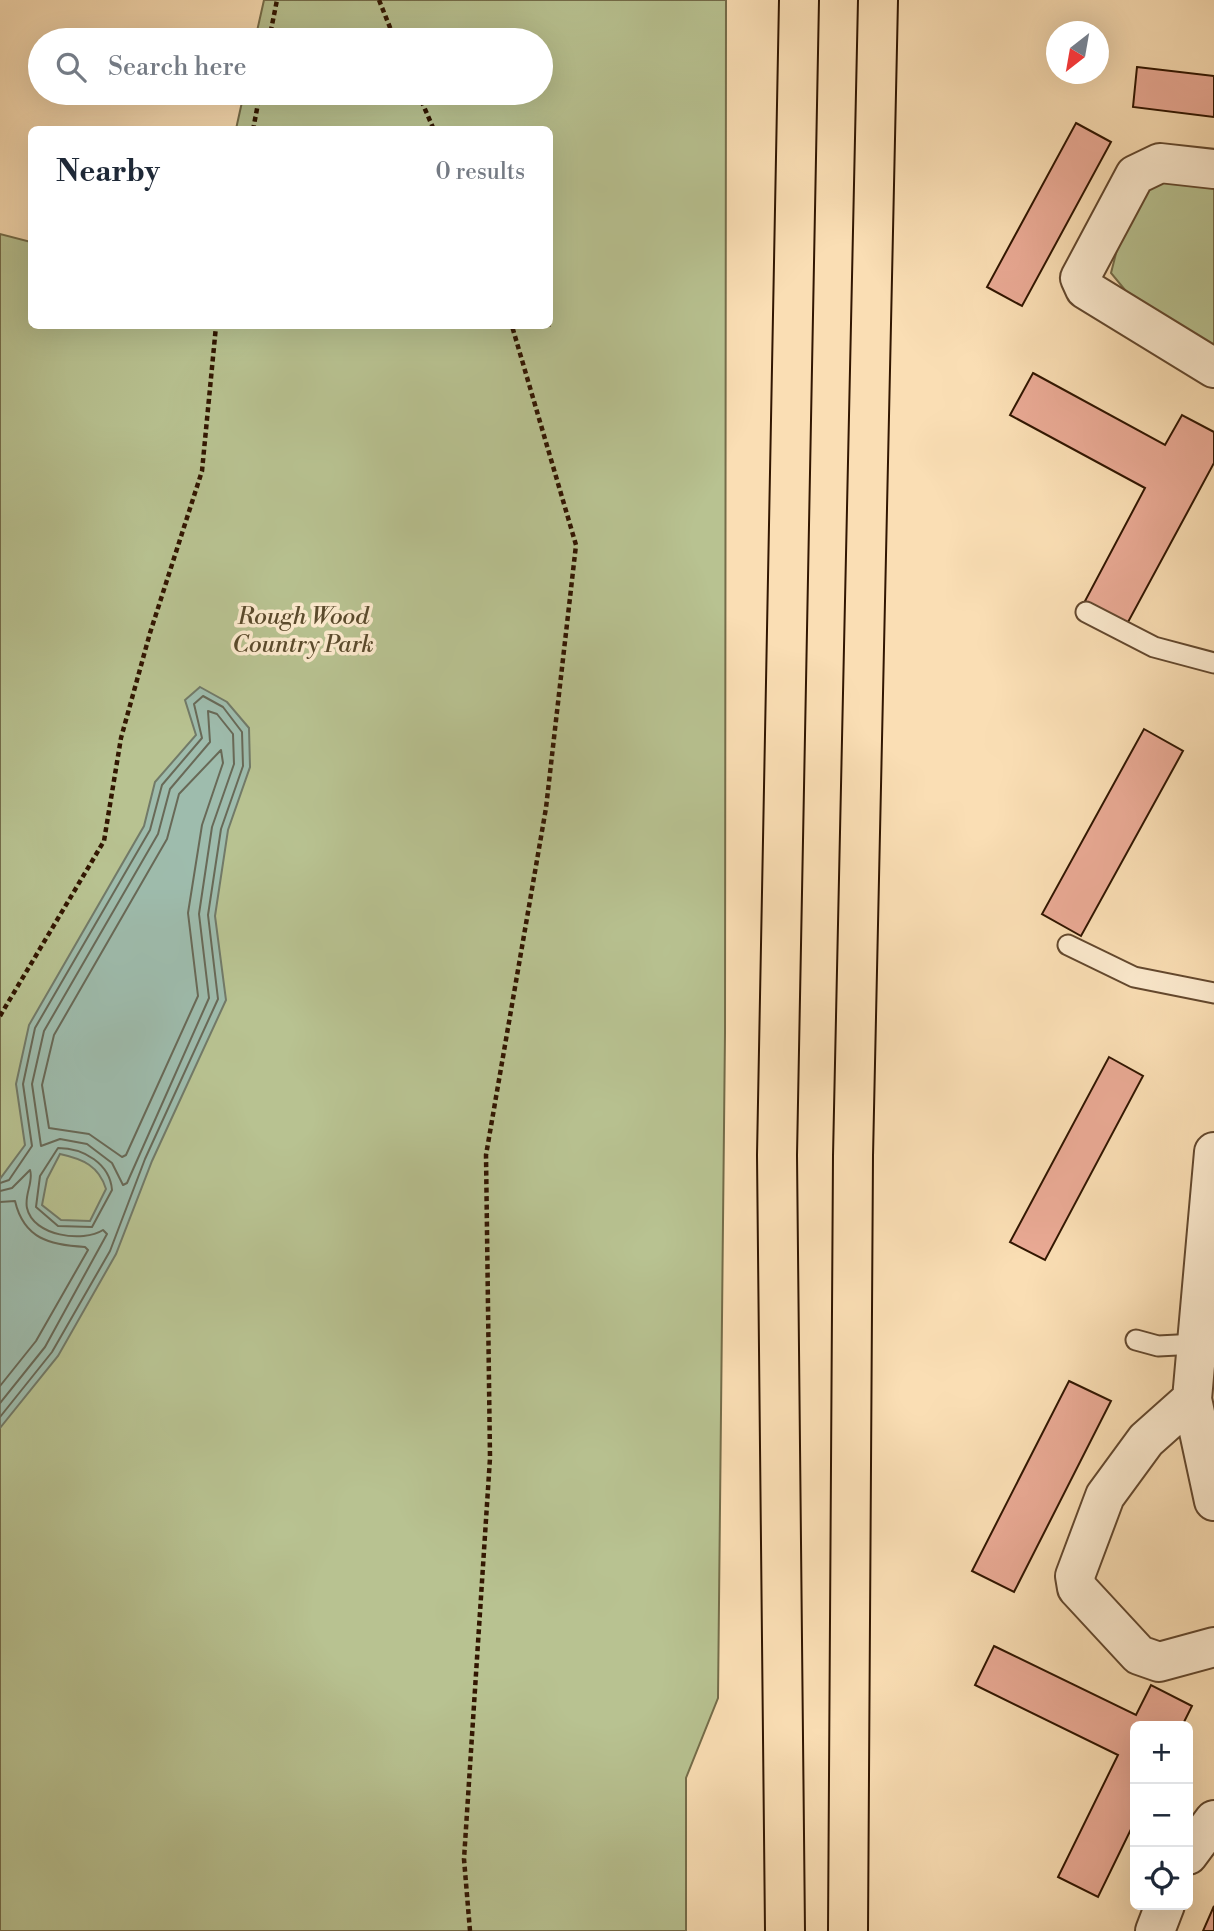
<!DOCTYPE html>
<meta charset="utf-8">
<style>
body{margin:0;font-family:"Libre Bodoni",serif;background:#f2f2f3;color:#1f2937}
.controls{position:absolute;right:21px;bottom:21px;display:grid;overflow:hidden;border-radius:10px;box-shadow:0 7px 28px #0002}
.controls button{width:63px;height:63px;display:grid;place-items:center;padding:0;border:0;border-bottom:2px solid #e0e1e3;background:#fff;color:#1f2937;font:35px sans-serif}
.compass{position:absolute;left:1046px;top:21px;width:63px;height:63px;border-radius:50%;background:#fff;box-shadow:0 7px 28px #0002;rotate:211deg}
.list{margin:0;padding:0;list-style:none}
h2{display:flex;justify-content:space-between;align-items:center;height:91px;margin:0;padding:0 28px;font-size:30px}
h2 small{font-size:23px;font-weight:400;color:#747a83}
.icon{flex:none;width:38px;height:38px;fill:none;stroke:currentColor;stroke-width:2;stroke-linecap:round;stroke-linejoin:round}
.map{position:relative;flex:none;width:1214px;height:1931px;overflow:hidden}
.search{position:absolute;background:#fff;box-shadow:0 7px 28px #0002;left:28px;top:28px;width:525px;height:77px;display:flex;align-items:center;gap:18px;box-sizing:border-box;padding:0 24px;border-radius:38px;color:#747a83;font-size:26px}
.panel{position:absolute;background:#fff;box-shadow:0 7px 28px #0002;left:28px;top:126px;width:525px;height:203px;border-radius:10px}
.map>svg:first-child{display:block}
</style>
<div class="map">
<svg width="1214" height="1931" viewBox="0 0 1214 1931">
<rect width="100%" height="100%" fill="#fadeb4"/>
<filter id="stains"><feTurbulence type="fractalNoise" baseFrequency=".00286" numOctaves="4"/><feColorMatrix values="0 0 0 0 .2 0 0 0 0 .09 0 0 0 0 .02 0 0 0 .5 -.17"/></filter>
<radialGradient id="worn" r=".72"><stop offset=".6" stop-color="#630" stop-opacity="0"/><stop offset="1" stop-color="#630" stop-opacity=".3"/></radialGradient>
<path fill="#b8c291" stroke="#746c49" stroke-width="2" d="M264,0h462l-1,1033 -7,665 -32,80v153h-686v-1697l31,8 1,84h518v-196l-314,-1 8,-36h297v-53h-286z
M1153,181l61,4v160l-75,-38 -28,-34 14,-55z"/>
<path fill="#9ebcad" stroke="#727a68" stroke-width="2" fill-rule="evenodd" d="M200,687l27,15 22,26 1,39 -22,63 -13,86 11,84 -74,161 -36,93 -58,102 -58,72v-249l25,-34 -9,-61 13,-59 115,-199 11,-44 41,-47 -11,-35zM60,1154c23,5 39,12 46,35l-16,32 -29,-1 -19,-15 5,-26z"/>
<g fill="none" stroke-linecap="round" stroke-linejoin="round">
<path stroke="#686957" stroke-width="2" d="M208,711l9,3 16,20 1,30 -22,63 -13,87 10,84 -82,185 -4,2 -11,-22 -25,-19 -27,-5 -19,7 -9,-62 12,-53 114,-197 12,-45 40,-47z
M221,750l2,13 -21,62 -14,88 10,83 -72,159 -4,2 -33,-23 -40,-6 -7,-43 12,-50 113,-196 12,-45z
M58,1148c26,0 52,16 54,42l-20,37 -34,-1 -22,-19 4,-31z
M0,1183l9,-3 23,-34 -9,-62 12,-56 115,-198 12,-45 40,-47 -8,-34 9,-8 20,11 19,25 1,34 -22,63 -13,86 10,84 -73,160 -35,92 -58,101 -52,65
M0,1191l12,-3 18,-18c4,11 -6,25 -3,38 6,28 56,35 76,22l4,4 -62,113 -45,56
M0,1202l15,-1c9,38 35,44 70,46l3,3 -52,91 -36,45"/>
</g>
<path fill="#eaaa95" stroke="#311601" stroke-width="2" d="M1137,67l77,9v41l-81,-10z
M1076,123l35,19 -89,164 -35,-19z
M1033,373l132,72 17,-30 32,17v31l-87,161 -42,-23 60,-113 -135,-73z
M1144,729l39,22 -102,185 -39,-22z
M1109,1057l34,19 -98,184 -35,-18z
M1069,1381l42,20 -97,191 -42,-21z
M994,1646l142,69 15,-30 41,21 -10,20h-47v95l-37,76 -40,-20 60,-122 -143,-70z
M1214,1906v25h-11z"/>
<g fill="none" stroke-linecap="round" stroke-linejoin="round">
<defs>
<path id="service" d="M1086,612l68,35 60,16
M1068,945l66,32 80,16
M1136,1340l22,6 39,-2"/>
<path id="minor" d="M1214,169l-54,-6 -25,12 -55,103 5,11 129,79
M1214,1152l-22,247 22,102
M1192,1399l-46,41 -41,56 -30,80 2,12 62,67 20,7 55,-15
M1188,1855l26,-35
M1155,1931l10,-26"/>
<path id="motorway" d="M785,1931l-8,-776 22,-1155
M848,1931l5,-775 25,-1156"/>
</defs>
<use href="#service" stroke="#63482e" stroke-width="23"/>
<use href="#minor" stroke="#63482e" stroke-width="42"/>
<use href="#motorway" stroke="#311601" stroke-width="42"/>
<path stroke="#311601" stroke-width="4.5" stroke-dasharray="5 3.5" stroke-linecap="butt" d="M379,0l16,40
M269,40l8,-40
M418,93l16,37
M253,130l7,-37
M0,1016l104,-175 17,-103 29,-105 52,-162 14,-145
M470,1931l-6,-72 26,-401 -4,-303 60,-347 30,-263 -64,-219"/>
<use href="#service" stroke="#fceace" stroke-width="19"/>
<use href="#minor" stroke="#fceace" stroke-width="38"/>
<use href="#motorway" stroke="#fadeb4" stroke-width="38"/>
</g>
<g text-anchor="middle" dominant-baseline="central" stroke-width="7" stroke-linejoin="round" paint-order="stroke">
<g font-size="24" font-style="italic" fill="#5a4a2c" stroke="#fceace">
<text x="303" y="617">Rough Wood<tspan x="303" dy="28">Country Park</tspan></text>
</g>
</g>
<rect width="100%" height="100%" filter="url(#stains)"/>
<rect width="100%" height="100%" fill="url(#worn)"/>
</svg>
<div class="controls">
<button>+</button>
<button>−</button>
<button><svg class="icon" aria-label="locate" viewBox="0 0 24 24"><circle cx="12" cy="12" r="6"/><path d="M12 2v4M12 18v4M2 12h4M18 12h4"/></svg></button>
</div>
<svg class="compass" viewBox="-18 -18 36 36"><path d="M0-13l5 13h-10z" fill="#e53935"/><path d="M0 13l5-13h-10z" fill="#747a83"/></svg>
<div class="search"><svg class="icon" aria-label="search" viewBox="0 0 24 24"><circle cx="10" cy="10" r="6"/><path d="M15 15l6 6"/></svg>Search here</div>
<section class="panel">
<h2>Nearby<small>0 results</small></h2>
<ul class="list">
</ul>
</section>
</div>
